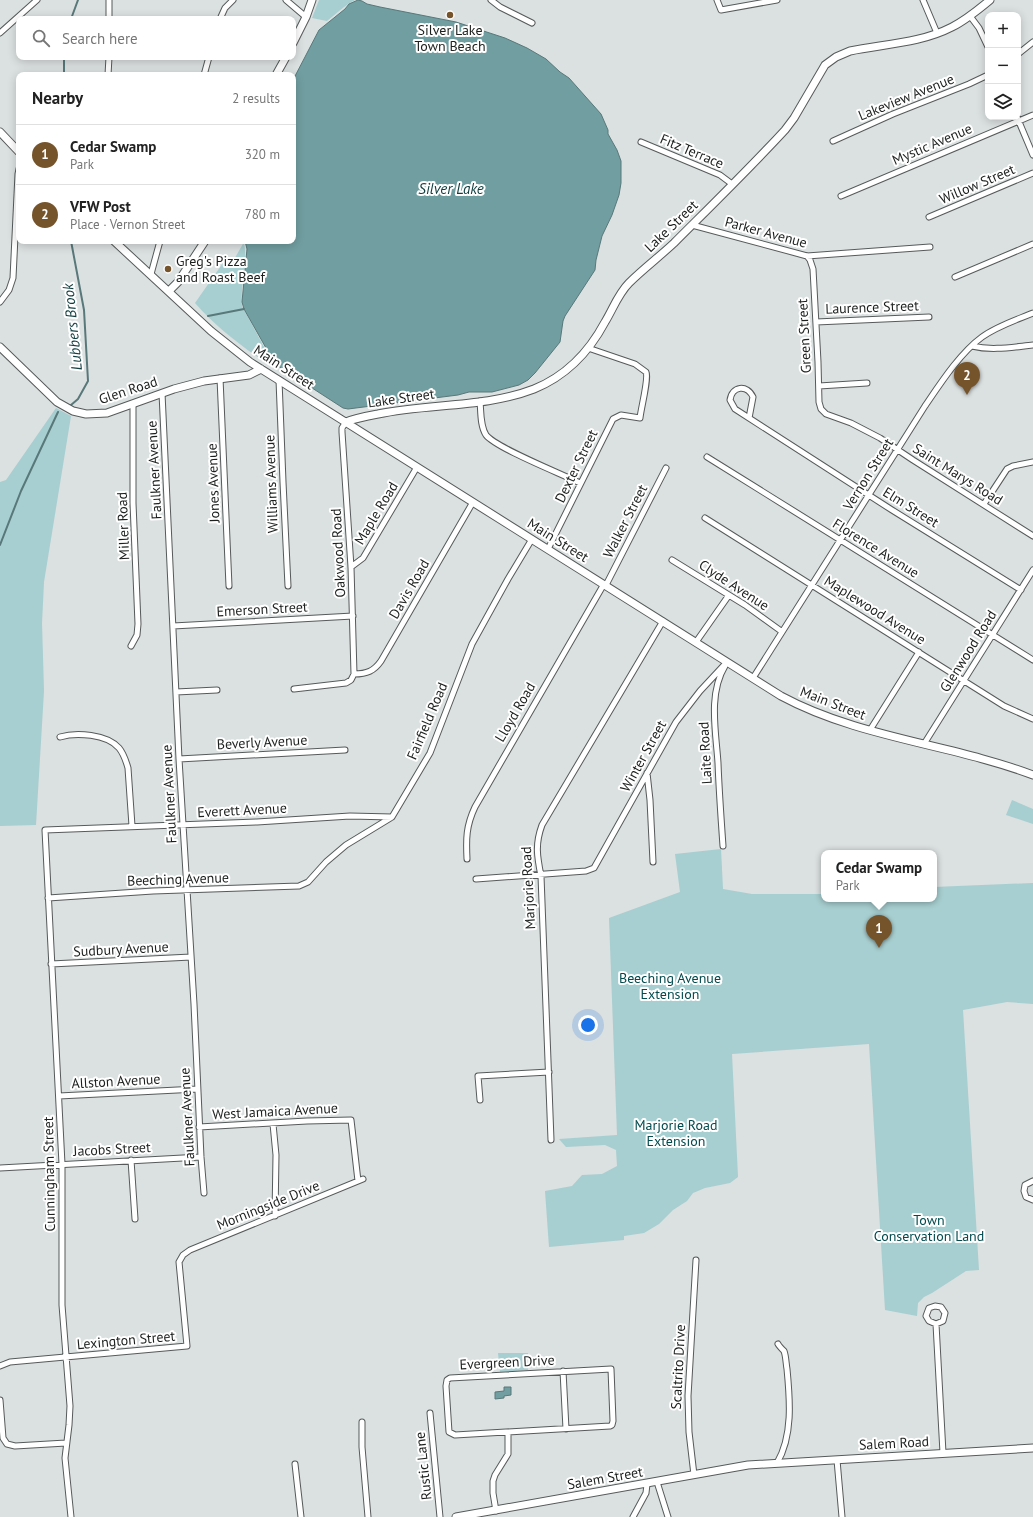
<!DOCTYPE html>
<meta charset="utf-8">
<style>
body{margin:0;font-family:"PT Sans",sans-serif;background:#f2f2f2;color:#222}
.controls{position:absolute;right:12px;top:12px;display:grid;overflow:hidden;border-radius:8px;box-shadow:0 2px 10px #0003}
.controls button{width:36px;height:36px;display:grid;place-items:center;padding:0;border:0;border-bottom:1px solid #e0e0e0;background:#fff;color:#222;font:20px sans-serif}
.you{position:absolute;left:588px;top:1025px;width:14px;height:14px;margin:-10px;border:3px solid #fff;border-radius:50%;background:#1a73e8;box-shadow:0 0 0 6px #1a73e833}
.badge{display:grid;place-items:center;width:26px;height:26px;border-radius:50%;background:#75542b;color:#fff;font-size:13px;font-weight:700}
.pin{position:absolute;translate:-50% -33px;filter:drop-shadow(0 1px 2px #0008)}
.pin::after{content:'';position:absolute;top:21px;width:14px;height:12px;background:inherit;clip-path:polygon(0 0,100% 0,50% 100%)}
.popup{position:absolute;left:821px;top:850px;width:116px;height:52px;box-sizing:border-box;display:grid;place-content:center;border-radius:8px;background:#fff;filter:drop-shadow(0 1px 3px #0005);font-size:13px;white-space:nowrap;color:#767676}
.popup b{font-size:15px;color:#222}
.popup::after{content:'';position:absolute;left:50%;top:100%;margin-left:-8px;border:8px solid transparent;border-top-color:#fff}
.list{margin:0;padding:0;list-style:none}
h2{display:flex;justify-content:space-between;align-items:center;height:52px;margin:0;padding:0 16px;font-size:17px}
h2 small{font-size:13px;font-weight:400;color:#767676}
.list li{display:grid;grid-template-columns:26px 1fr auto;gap:12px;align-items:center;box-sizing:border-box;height:60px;padding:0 16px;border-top:1px solid #e0e0e0}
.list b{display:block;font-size:15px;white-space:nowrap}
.list p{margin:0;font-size:13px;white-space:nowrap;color:#767676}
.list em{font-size:13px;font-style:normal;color:#767676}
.icon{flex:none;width:22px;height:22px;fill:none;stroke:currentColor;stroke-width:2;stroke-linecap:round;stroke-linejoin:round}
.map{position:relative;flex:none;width:1033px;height:1517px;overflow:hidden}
.search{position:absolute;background:#fff;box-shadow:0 2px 10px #0003;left:16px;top:16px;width:280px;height:44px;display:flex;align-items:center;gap:10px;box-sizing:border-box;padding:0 14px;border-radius:8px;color:#767676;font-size:15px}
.panel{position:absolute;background:#fff;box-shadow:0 2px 10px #0003;left:16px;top:72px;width:280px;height:172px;border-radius:8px}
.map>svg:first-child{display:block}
</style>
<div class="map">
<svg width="1033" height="1517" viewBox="0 0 1033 1517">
<rect width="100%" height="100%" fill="#dbe0e0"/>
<path fill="#a7ced0" d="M319,0h36c-10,5 -19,14 -28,21l-15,-3z
M244,242c4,21 -4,43 -2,64l29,54 -3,4c-27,-18 -52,-37 -73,-61l30,-43 7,3z
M56,408l15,8 -27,166 -2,41 2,68 -8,134 -36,1v-344l6,-2z
M1012,800l21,9v15l-27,-9z
M721,849l2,40 29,5h72v5h110v-12l99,-4v121l-26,-2 -44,8 16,260 -13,1 -34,22 -8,4 -6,6 -1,13 -32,-6 -16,-266 -137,10 6,123 -8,6 -25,5 -12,5 -6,8 -14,9 -14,14 -15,9 -20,3v4l-75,7 -4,-56 27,-5 10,-11 20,-1 15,-8 -1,-16 -11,-5 -39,2 -7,-8 58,-4 -8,-217 71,-26 -5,-38z
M498,1353h30v17l-28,2z"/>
<path fill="#719ea1" stroke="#58787a" d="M358,0l4,1 5,3 13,3 76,15 49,16 22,10 19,11 14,13 9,6 32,36 7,16v4l9,16 4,11v22l-2,12 -7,20 -10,21 -6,24 -1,10 -30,46 -2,5 -3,21 -25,31 -7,7 -9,5 -27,7h-23l-11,3 -110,14 -5,-1 -68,-44 -31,-55 -2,-7 5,-53 -2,-8h48v-161l26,-50 26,-21 4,-5z
M504,1387h7v8l-7,1v2l-9,1v-7l9,-1z"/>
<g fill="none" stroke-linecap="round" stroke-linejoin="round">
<path stroke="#58787a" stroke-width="2" d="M71,19l7,-19
M64,75v-18
M208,316l36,-7
M71,405l7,-6 10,-18 -4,-71 -13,-69
M0,545l21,-54 37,-79"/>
<defs>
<path id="street" d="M286,0l20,17
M491,0l9,7 32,16
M717,0l4,10 56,-10
M923,0l14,33
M970,16l9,12 9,19
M109,19v-19
M220,19l5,-11 8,-8
M0,33l37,-33
M1018,54l15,-12
M108,75l1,-18
M204,75l5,-18
M1017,117l16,38
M833,141l60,-27 76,-30 19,-9
M641,142l79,33 12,9
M841,196l192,-81
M929,217l104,-44
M692,225l115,31 123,-9
M807,256l3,4 3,9 5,93 1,40 2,7 5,5 25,9 29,15 33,22 120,76
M151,274l9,-33
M955,277l78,-33
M0,302l9,-12 4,-12 5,-104 1,-5
M816,322l113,-5
M972,346c20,5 41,1 61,-1
M220,378l9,208
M279,380l4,102 5,104
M819,386l48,-3
M162,393l17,366 15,245 7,153 3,36
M480,401c1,10 0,25 6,34 10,13 76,39 94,48
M749,418l4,-21c-6,-13 -21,-11 -23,3l5,9 157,101 129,80
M707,457l326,203
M984,504l23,-35 6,-3 20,-4
M705,518l299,188 29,13
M548,549l65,-130 8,-4 19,3c1,-10 9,-40 6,-46l-11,-8 -47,-16
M672,560l73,45 36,26
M351,567l12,-9 54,-91
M606,585l60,-117
M173,626l180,-10
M696,642l33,-47
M131,646l6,-11 1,-11 -5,-121v-99
M354,674c13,0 20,-3 27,-13l92,-159
M753,678l172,-272c15,-22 35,-53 57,-69 15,-11 34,-17 51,-24
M294,689l52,-6 5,-3 3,-6 -3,-107 -9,-135v-4l4,-6
M176,692l41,-2
M870,730l49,-78
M60,737c16,-5 47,-3 59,11 5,6 7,13 9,20l4,58
M924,744l109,-174
M179,759l166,-9
M647,773l3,27 3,62
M723,846c-2,-28 -4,-56 -5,-83 -2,-31 -10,-69 7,-97
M467,859c-1,-20 -1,-33 8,-52l129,-223
M476,879l110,-8 8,-3 82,-146 24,-31 27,-29
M48,898l105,-7 146,-5 9,-4 18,-20 20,-17 46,-28 38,-64 42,-109 36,-65 24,-40
M51,964l140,-7
M59,1096l138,-7
M480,1100l-2,-24 71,-4
M273,1124l3,31 -1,61
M199,1127l108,-6 44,-1 7,61
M551,1140l-10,-264c-4,-20 -6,-32 1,-51l121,-204
M131,1160l4,59
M0,1168l201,-11
M1033,1181l-8,4 -1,6 2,6 7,3
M936,1324l7,-3 2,-8 -4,-6 -6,-1 -6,2 -3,8 3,5 7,3 7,129
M0,1366l10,-4 177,-16 -8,-84 4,-7 7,-5 173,-71
M611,1369l2,52 -1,4 -2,1 -155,9 -6,-3 -3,-46 1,-6 3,-2z
M563,1371l3,58
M0,1400l3,38 4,6 8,2 51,-3
M430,1413l10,104
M362,1422v25l6,70
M837,1460l5,57
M777,1463c16,-27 13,-63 10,-94 -1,-5 -1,-13 -3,-18 -2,-2 -5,-5 -6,-7
M295,1464l6,53
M694,1475l-5,-43 -1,-36 8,-136
M657,1482l11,35
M496,1511l-3,-18v-12l2,-6 13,-21v-22
M71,1517l-6,-59 4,-33 1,-19 -8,-101v-141l-17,-334 212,-8 93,-6 42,1
M633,1517l13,-24 1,-9"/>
<path id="secondary" d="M293,43l13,-26 6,-17
M276,75l10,-18
M0,132l19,20
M114,241l97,90 39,31 531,334c78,42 170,48 252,79
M169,291l9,-9 27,-41
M0,347l57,55 16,9 13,3 21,-1 67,-24 30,-8 45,-6 12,-6
M346,422c10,-4 21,-6 32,-8 51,-11 107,-6 156,-25 32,-13 55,-37 71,-67 8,-13 13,-28 24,-39 14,-14 30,-26 45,-40 37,-37 75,-74 111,-113l9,-12 31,-53 11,-8 14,-6c35,-7 71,-8 102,-24 14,-7 26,-17 38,-27
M456,1517l292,-52 285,-17"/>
</defs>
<use href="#street" stroke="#565a5a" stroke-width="7"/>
<use href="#secondary" stroke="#565a5a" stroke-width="9"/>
<use href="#street" stroke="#fff" stroke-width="5"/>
<use href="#secondary" stroke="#fff" stroke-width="7"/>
</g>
<g fill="#75542b" stroke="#fff" stroke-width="1.5">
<circle cx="450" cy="15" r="4"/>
<circle cx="168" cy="269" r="4"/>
</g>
<g text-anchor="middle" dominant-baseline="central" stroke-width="4" stroke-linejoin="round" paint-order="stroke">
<g font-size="14" fill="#1d1f1f" stroke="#fff">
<text x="450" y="30">Silver Lake<tspan x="450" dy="16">Town Beach</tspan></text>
<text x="176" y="261" text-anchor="start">Greg's Pizza<tspan x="176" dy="16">and Roast Beef</tspan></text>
</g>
<g font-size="14" fill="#1d1f1f" stroke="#fff">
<text transform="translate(906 97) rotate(-22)">Lakeview Avenue</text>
<text transform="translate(932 144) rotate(-23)">Mystic Avenue</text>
<text transform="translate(692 151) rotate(23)">Fitz Terrace</text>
<text transform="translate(977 184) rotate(-23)">Willow Street</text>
<text transform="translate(671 226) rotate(-44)">Lake Street</text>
<text transform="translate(766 232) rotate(15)">Parker Avenue</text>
<text transform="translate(872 307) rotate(-2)">Laurence Street</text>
<text transform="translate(804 336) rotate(-93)">Green Street</text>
<text transform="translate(284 367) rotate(33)">Main Street</text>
<text transform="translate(128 390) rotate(-18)">Glen Road</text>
<text transform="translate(401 398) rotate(-8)">Lake Street</text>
<text transform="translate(576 466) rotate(-64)">Dexter Street</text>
<text transform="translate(154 470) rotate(-93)">Faulkner Avenue</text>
<text transform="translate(868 474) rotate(-58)">Vernon Street</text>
<text transform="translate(958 474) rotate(32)">Saint Marys Road</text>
<text transform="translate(213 483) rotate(-92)">Jones Avenue</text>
<text transform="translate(271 484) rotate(-92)">Williams Avenue</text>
<text transform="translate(911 507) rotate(32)">Elm Street</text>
<text transform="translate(376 513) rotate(-59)">Maple Road</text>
<text transform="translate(625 521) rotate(-63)">Walker Street</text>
<text transform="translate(123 526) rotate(-92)">Miller Road</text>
<text transform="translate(558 540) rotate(32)">Main Street</text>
<text transform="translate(876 548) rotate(32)">Florence Avenue</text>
<text transform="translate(338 553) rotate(-93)">Oakwood Road</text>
<text transform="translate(734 585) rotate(33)">Clyde Avenue</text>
<text transform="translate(409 589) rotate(-60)">Davis Road</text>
<text transform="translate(262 609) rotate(-3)">Emerson Street</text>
<text transform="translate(875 610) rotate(32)">Maplewood Avenue</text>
<text transform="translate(968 651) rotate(-58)">Glenwood Road</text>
<text transform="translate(833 703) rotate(21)">Main Street</text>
<text transform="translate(515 712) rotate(-60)">Lloyd Road</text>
<text transform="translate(427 721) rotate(-67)">Fairfield Road</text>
<text transform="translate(262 742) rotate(-3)">Beverly Avenue</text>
<text transform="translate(705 753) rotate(-93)">Laite Road</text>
<text transform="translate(643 756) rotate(-61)">Winter Street</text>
<text transform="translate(169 794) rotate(-93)">Faulkner Avenue</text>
<text transform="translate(242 810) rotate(-3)">Everett Avenue</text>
<text transform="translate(178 879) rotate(-2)">Beeching Avenue</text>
<text transform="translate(528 888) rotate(-93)">Marjorie Road</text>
<text transform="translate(121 949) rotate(-3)">Sudbury Avenue</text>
<text transform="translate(116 1081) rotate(-3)">Allston Avenue</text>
<text transform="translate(275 1111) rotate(-3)">West Jamaica Avenue</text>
<text transform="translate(187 1117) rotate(-93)">Faulkner Avenue</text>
<text transform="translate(112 1149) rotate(-3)">Jacobs Street</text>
<text transform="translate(49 1174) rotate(-91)">Cunningham Street</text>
<text transform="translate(268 1205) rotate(-22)">Morningside Drive</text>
<text transform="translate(126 1340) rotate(-5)">Lexington Street</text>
<text transform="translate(507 1362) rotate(-3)">Evergreen Drive</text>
<text transform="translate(678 1367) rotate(-87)">Scaltrito Drive</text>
<text transform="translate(894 1443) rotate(-3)">Salem Road</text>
<text transform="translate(423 1466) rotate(-96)">Rustic Lane</text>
<text transform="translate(605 1478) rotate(-10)">Salem Street</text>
</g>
<g font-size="14" fill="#024a4e" stroke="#fff">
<text x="670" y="978">Beeching Avenue<tspan x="670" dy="16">Extension</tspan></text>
<text x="676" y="1125">Marjorie Road<tspan x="676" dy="16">Extension</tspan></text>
<text x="929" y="1220">Town<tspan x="929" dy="16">Conservation Land</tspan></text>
</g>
<g font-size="15" font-style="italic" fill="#113d3f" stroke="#fff">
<text x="451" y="188">Silver Lake</text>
<text transform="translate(72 327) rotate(-96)">Lubbers Brook</text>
</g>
</g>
</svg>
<div class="controls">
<button>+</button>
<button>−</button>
<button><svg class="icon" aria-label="layers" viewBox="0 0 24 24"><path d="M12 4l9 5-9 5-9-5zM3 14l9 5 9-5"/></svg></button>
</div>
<div class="you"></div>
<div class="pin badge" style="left:879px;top:948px">1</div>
<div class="popup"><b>Cedar Swamp</b>Park</div>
<div class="pin badge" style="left:967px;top:395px">2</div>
<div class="search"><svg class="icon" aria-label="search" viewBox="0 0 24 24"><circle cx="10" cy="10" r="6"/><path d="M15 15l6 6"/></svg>Search here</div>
<section class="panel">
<h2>Nearby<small>2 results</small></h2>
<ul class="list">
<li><span class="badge">1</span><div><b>Cedar Swamp</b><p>Park</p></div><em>320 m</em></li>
<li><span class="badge">2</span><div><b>VFW Post</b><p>Place · Vernon Street</p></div><em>780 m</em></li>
</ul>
</section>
</div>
